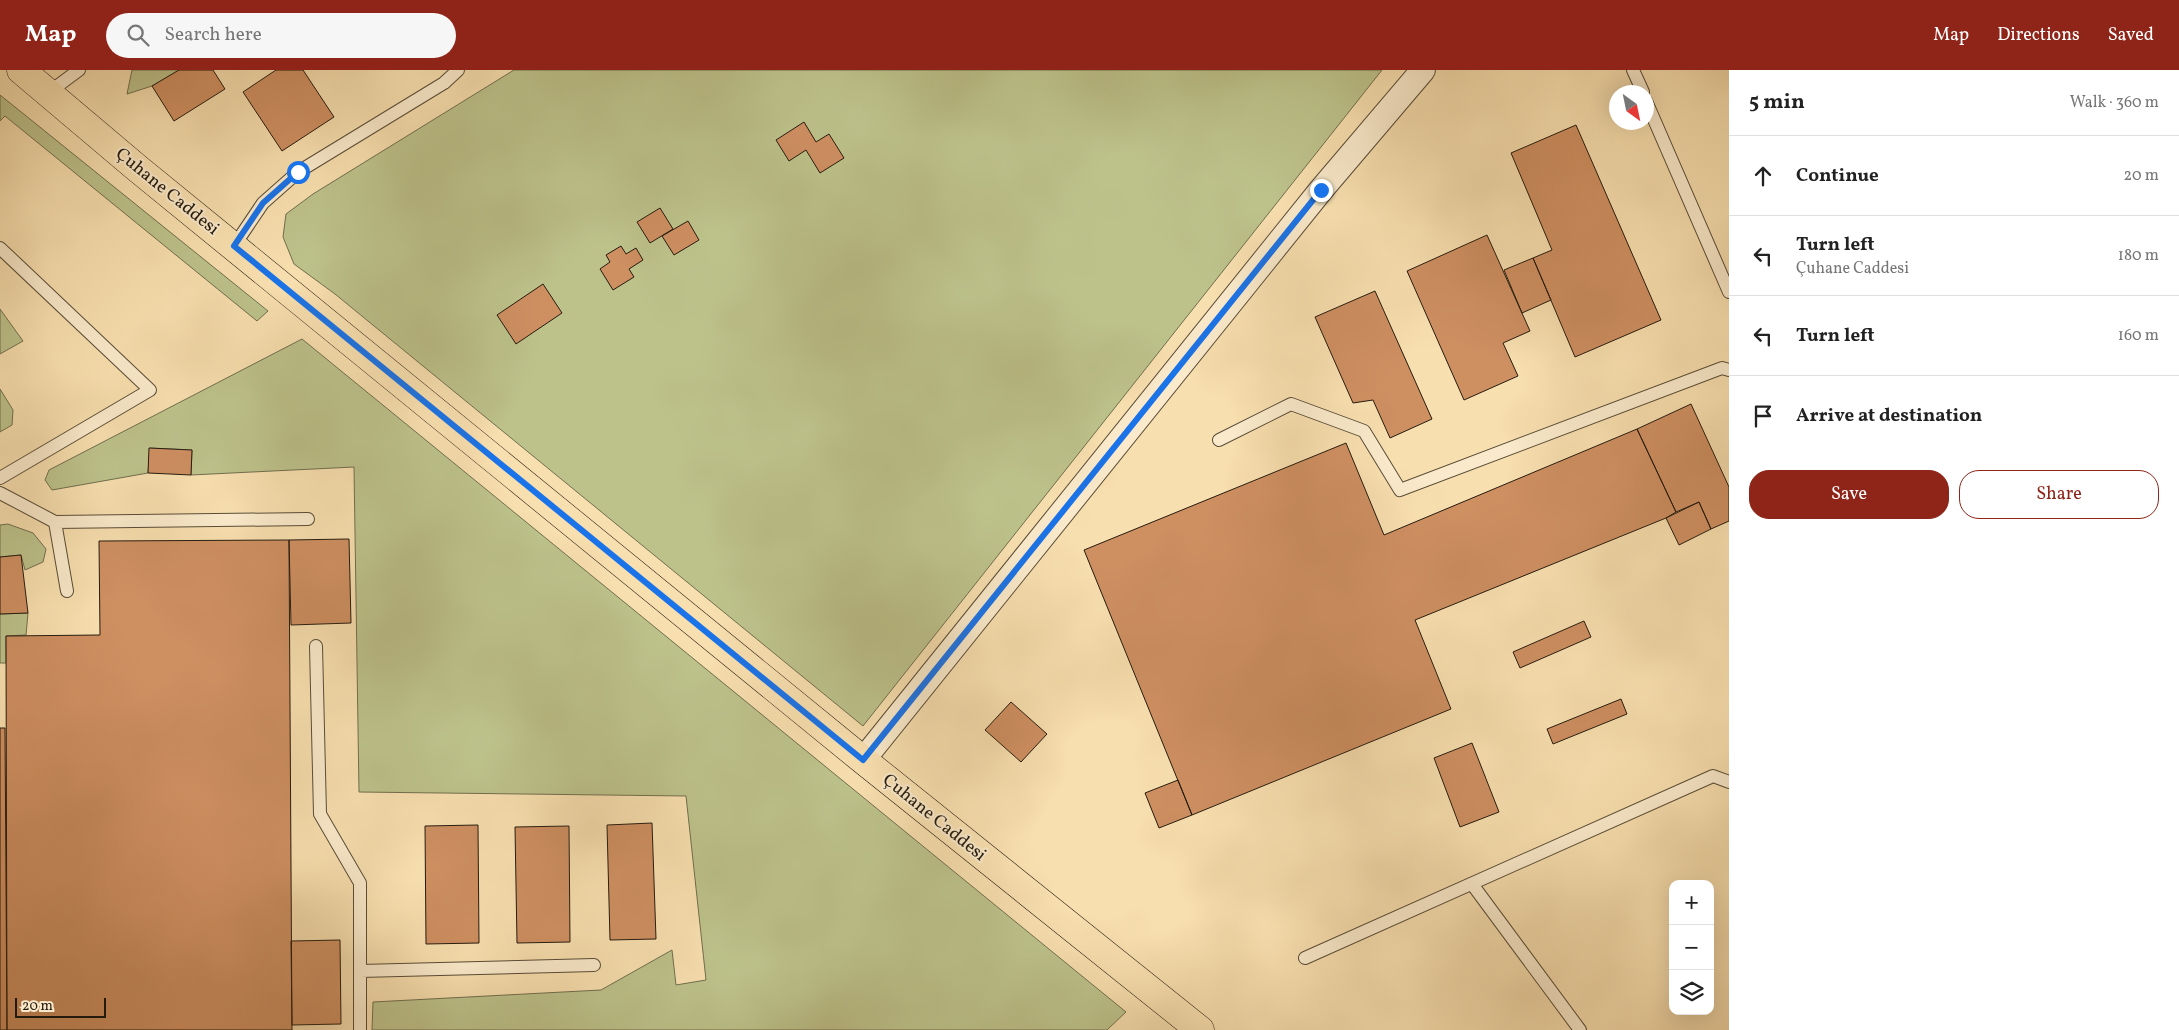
<!DOCTYPE html>
<meta charset="utf-8">
<style>
body{margin:0;font-family:Vollkorn,serif;background:#f6f6f6;color:#222}
.controls{position:absolute;right:15px;bottom:15px;display:grid;overflow:hidden;border-radius:10px;box-shadow:0 5px 20px #0002}
.controls button{width:45px;height:45px;display:grid;place-items:center;padding:0;border:0;border-bottom:1px solid #e0e0e0;background:#fff;color:#222;font:25px sans-serif}
.compass{position:absolute;left:1609px;top:15px;width:45px;height:45px;border-radius:50%;background:#fff;box-shadow:0 5px 20px #0002;rotate:147deg}
.scale{position:absolute;left:15px;bottom:12px;width:91px;box-sizing:border-box;padding-left:5px;border:2px solid #241b0f;border-top:0;font-size:14px;line-height:18px;white-space:nowrap;color:#241b0f;-webkit-text-stroke:4px #faeacb;paint-order:stroke}
.stop{position:absolute;width:15px;height:15px;margin:-11px;border:4px solid #1a73e8;border-radius:50%;background:#fff}
.stop.end{background:#1a73e8;border-color:#fff;box-shadow:0 1px 5px #0008}
.list{margin:0;padding:0;list-style:none}
h2{display:flex;justify-content:space-between;align-items:center;height:65px;margin:0;padding:0 20px;font-size:21px}
h2 small{font-size:16px;font-weight:400;color:#767676}
.list li{display:grid;grid-template-columns:32px 1fr auto;gap:15px;align-items:center;box-sizing:border-box;height:80px;padding:0 20px;border-top:1px solid #e0e0e0}
.list b{display:block;font-size:19px;white-space:nowrap}
.list p{margin:0;font-size:16px;white-space:nowrap;color:#767676}
.list em{font-size:16px;font-style:normal;color:#767676}
.actions{display:flex;gap:10px;padding:15px 20px}
.actions a{flex:1;padding:11px 0;border:1px solid #8f2418;border-radius:20px;text-align:center;font-size:18px;color:#8f2418}
.actions .main{background:#8f2418;color:#fff}
.icon{flex:none;width:28px;height:28px;fill:none;stroke:currentColor;stroke-width:2;stroke-linecap:round;stroke-linejoin:round}
.map{position:relative;flex:none;width:1729px;height:960px;overflow:hidden}
header{display:flex;align-items:center;gap:30px;box-sizing:border-box;height:70px;padding:0 25px;background:#8f2418;color:#fff}
header strong{font-size:24px}
nav{display:flex;gap:28px;margin-inline-start:auto;font-size:18px}
.search{width:350px;height:45px;background:#f6f6f6;display:flex;align-items:center;gap:12px;box-sizing:border-box;padding:0 18px;border-radius:28px;color:#767676;font-size:19px}
main{display:flex}
aside{flex:1;background:#fff}
.map>svg:first-child{display:block}
</style>
<header>
<strong>Map</strong>
<div class="search"><svg class="icon" aria-label="search" viewBox="0 0 24 24"><circle cx="10" cy="10" r="6"/><path d="M15 15l6 6"/></svg>Search here</div>
<nav><a>Map</a><a>Directions</a><a>Saved</a></nav>
</header>
<main>
<div class="map">
<svg width="1729" height="960" viewBox="0 0 1729 960">
<rect width="100%" height="100%" fill="#f8dfaf"/>
<filter id="stains"><feTurbulence type="fractalNoise" baseFrequency=".004" numOctaves="4"/><feColorMatrix values="0 0 0 0 .2 0 0 0 0 .09 0 0 0 0 .02 0 0 0 .5 -.17"/></filter>
<radialGradient id="worn" r=".72"><stop offset=".6" stop-color="#630" stop-opacity="0"/><stop offset="1" stop-color="#630" stop-opacity=".3"/></radialGradient>
<path fill="#bdc28b" stroke="#706e4d" d="M132,0h47l-27,16 -25,8z
M514,0h868l-519,656 -528,-432 -41,-30 -11,-27 3,-23 27,-20z
M0,25l15,12 253,204 -11,10 -252,-205 -5,5z
M0,239l23,32 -23,13z
M302,269l824,673 -19,18h-735l1,-28 228,-12 71,-40 4,35 30,-5 -20,-184 -327,-4 -5,-325 -163,8 1,-25 -42,-2 -2,25 -96,17 -7,-10 4,-10z
M0,319l13,21 -1,15 -12,7z
M8,454l25,9 13,16 -3,13 -18,8 -4,-15 -21,2v-32z
M28,543l-2,22 -20,1v27h-6v-49z"/>
<path fill="#ce8f61" stroke="#241b0f" d="M179,0h34l12,19 -51,32 -22,-35z
M276,0h27l31,47 -52,34 -39,-59z
M804,52l12,20 13,-8 15,24 -24,15 -14,-23 -17,11 -13,-21z
M1576,55l85,195 -86,37 -42,-99 19,-8 -41,-97z
M660,138l13,21 -23,14 -13,-21z
M688,151l11,19 -25,15 -12,-19z
M1487,165l43,96 -27,12 15,33 -54,24 -57,-129z
M621,176l5,8 10,-6 7,12 -14,9 5,8 -21,13 -13,-21 10,-7 -4,-7z
M1533,188l18,42 -29,13 -18,-43z
M543,214l19,29 -46,31 -19,-29z
M1375,221l57,128 -42,19 -17,-38 -20,3 -38,-86z
M1691,334l38,83v34l-18,8 -12,-27 -23,10 -39,-83z
M1637,359l39,83 -10,6 -251,102 36,89 -259,106 -108,-265 262,-107 38,92z
M149,378l43,2 -1,25 -43,-2z
M1699,432l12,27 -32,16 -13,-27z
M349,469l2,84 -60,2 -2,-85z
M289,470l3,490h-285l-1,-394 94,-1 -1,-94z
M21,485l7,58 -28,1v-57z
M1584,551l7,16 -71,31 -7,-16z
M1621,629l6,15 -74,30 -6,-15z
M1011,632l36,32 -26,28 -36,-32z
M0,658h5l2,302h-7z
M1472,673l27,69 -39,15 -26,-69z
M1178,710l14,35 -33,13 -14,-35z
M652,753l4,116 -46,1 -3,-115z
M478,755l1,118 -53,1 -1,-118z
M569,756l1,116 -53,1 -2,-116z
M340,870l1,84 -49,1 -1,-84z"/>
<g fill="none" stroke-linecap="round" stroke-linejoin="round">
<defs>
<path id="lane" d="M1633,0l10,22
M48,23l31,-23
M1646,31l83,191
M234,176l29,-43 35,-31 146,-89 14,-13
M0,178l150,142 -150,88
M1219,370l72,-36 73,27 36,59 322,-122 7,2
M0,423l55,29 12,69
M55,452l253,-3
M316,576l4,168 40,69v147
M1472,814l108,146
M1305,888l408,-182 16,6
M360,901l234,-6"/>
<path id="street" d="M863,690l458,-570 102,-120"/>
<path id="primary" d="M21,0l116,98 726,592 337,270"/>
</defs>
<use href="#lane" stroke="#594c37" stroke-width="14"/>
<use href="#street" stroke="#594c37" stroke-width="26"/>
<use href="#primary" stroke="#241b0f" stroke-width="29"/>
<use href="#lane" stroke="#faeacb" stroke-width="12"/>
<use href="#street" stroke="#faeacb" stroke-width="24"/>
<use href="#primary" stroke="#f8dfaf" stroke-width="28"/>
</g>
<g fill="none" stroke-linecap="round" stroke-linejoin="round">
<path stroke="#1a73e8" stroke-width="6" d="M298,102l-35,31 -29,43 629,514 458,-570"/>
</g>
<g text-anchor="middle" dominant-baseline="central" stroke-width="4" stroke-linejoin="round" paint-order="stroke">
<g font-size="18" fill="#241b0f" stroke="#faeacb">
<text transform="translate(167 122) rotate(39)">Çuhane Caddesi</text>
<text transform="translate(934 748) rotate(39)">Çuhane Caddesi</text>
</g>
</g>
<rect width="100%" height="100%" filter="url(#stains)"/>
<rect width="100%" height="100%" fill="url(#worn)"/>
</svg>
<div class="controls">
<button>+</button>
<button>−</button>
<button><svg class="icon" aria-label="layers" viewBox="0 0 24 24"><path d="M12 4l9 5-9 5-9-5zM3 14l9 5 9-5"/></svg></button>
</div>
<svg class="compass" viewBox="-18 -18 36 36"><path d="M0-13l5 13h-10z" fill="#e53935"/><path d="M0 13l5-13h-10z" fill="#767676"/></svg>
<div class="scale">20 m</div>
<div class="stop" style="left:298px;top:102px"></div>
<div class="stop end" style="left:1321px;top:120px"></div>
</div>
<aside>
<h2>5 min<small>Walk · 360 m</small></h2>
<ul class="list">
<li><svg class="icon" aria-label="ahead" viewBox="0 0 24 24"><path d="M12 20V5M6 11l6-6 6 6"/></svg><div><b>Continue</b></div><em>20 m</em></li>
<li><svg class="icon" aria-label="left" viewBox="0 0 24 24"><path d="M17 20v-9H6M10 6l-5 5 5 5"/></svg><div><b>Turn left</b><p>Çuhane Caddesi</p></div><em>180 m</em></li>
<li><svg class="icon" aria-label="left" viewBox="0 0 24 24"><path d="M17 20v-9H6M10 6l-5 5 5 5"/></svg><div><b>Turn left</b></div><em>160 m</em></li>
<li><svg class="icon" aria-label="arrive" viewBox="0 0 24 24"><path d="M6 21V4h12l-3 4 3 4H6"/></svg><div><b>Arrive at destination</b></div></li>
</ul>
<div class="actions"><a class="main">Save</a><a>Share</a></div>
</aside>
</main>
